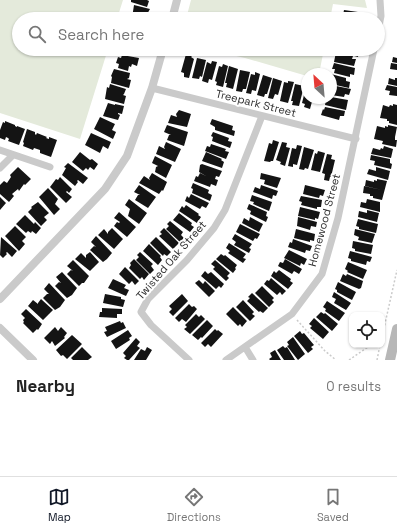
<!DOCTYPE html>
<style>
body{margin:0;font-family:"Space Grotesk",sans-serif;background:#f6f6f6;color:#222}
.controls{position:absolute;right:12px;bottom:12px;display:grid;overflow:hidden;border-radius:8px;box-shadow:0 1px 3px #0004}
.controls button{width:36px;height:36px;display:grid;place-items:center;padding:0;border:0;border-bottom:1px solid #e0e0e0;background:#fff;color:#222;font:20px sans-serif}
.compass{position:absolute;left:301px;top:68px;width:36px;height:36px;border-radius:50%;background:#fff;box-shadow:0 1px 3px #0004;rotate:334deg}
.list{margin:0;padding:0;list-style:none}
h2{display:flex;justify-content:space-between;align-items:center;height:52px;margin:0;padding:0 16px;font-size:17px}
h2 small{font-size:13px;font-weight:400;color:#767676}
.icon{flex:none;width:22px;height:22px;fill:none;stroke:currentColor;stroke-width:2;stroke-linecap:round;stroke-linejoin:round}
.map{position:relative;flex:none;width:397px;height:360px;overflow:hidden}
.search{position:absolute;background:#fff;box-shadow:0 1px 3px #0004;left:12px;right:12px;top:12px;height:44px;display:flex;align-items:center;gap:10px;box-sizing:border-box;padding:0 14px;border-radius:22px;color:#767676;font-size:15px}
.sheet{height:116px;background:#fff}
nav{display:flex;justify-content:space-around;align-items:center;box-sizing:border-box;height:56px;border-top:1px solid #e0e0e0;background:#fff;font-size:11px;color:#767676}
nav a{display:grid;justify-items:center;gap:2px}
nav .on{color:#111827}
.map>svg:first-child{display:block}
</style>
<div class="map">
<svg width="397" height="360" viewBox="0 0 397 360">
<rect width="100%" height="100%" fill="#fff"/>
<path fill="#e4eadb" d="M0,0h123l-6,19h-98v30h89l-28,90 -80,-26z
M191,0h174l2,8 -34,-4 -3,15h-144z
M206,49h118l-5,25h-12v2l-62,-18z"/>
<path fill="#141414" d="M131,0h16l2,1 -2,6 -16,-5z
M134,5l16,4 -4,7 4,1 -1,2 -17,-1z
M344,10l14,2 3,2 -1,3 5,1v1h-20v-4h-2z
M122,49h19l-2,7 -8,-2v-2z
M339,49h16l4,2 -1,6 -19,-5z
M336,52l17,4 -1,3h4l-2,7 -20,-4z
M186,54l6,2 -1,1 3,2 -5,19 -5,-1v-4l-3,-1z
M122,55l17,3 -2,8 -5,-2 -1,3 -2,-1 -1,5 -10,-3 1,-4 -3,-1 2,-6 3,1z
M393,57l4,1v5l-5,-1z
M197,58l9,2 -4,17 -2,-1 -1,3 -7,-1z
M212,61l5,1 -5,18 -3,-1 -1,4 -6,-2 5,-19 4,2z
M334,63l21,5 -1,7 -4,-1v3l-16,-4 1,-4h-3z
M391,63l6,1v6l-7,-1z
M223,64l5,2 -5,21 -7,-2 1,-3 -2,-1 4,-15 3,1z
M229,66l9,3 -5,20 -7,-2 1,-4h-2z
M114,69l16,4 -1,5 -2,1 4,1 -2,8 -18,-5 1,-6 -1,-1z
M240,70l10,2 -4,17h-3l-1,3 -6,-1z
M255,72l5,2 -4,17 -4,-1 -1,4 -5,-1 5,-19 4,1z
M331,74l15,4v3l4,1 -1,6 -18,-4z
M263,75l9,3 -5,16h-2l-1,3 -7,-2z
M273,78l9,3 -4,14 -3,-1 -2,5 -5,-1z
M389,78l6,2v-2h2v8l-9,-2z
M288,81l6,1 -6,21 -8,-2 4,-19 4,1z
M110,84l16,5 -2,5 -1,1 3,1 -2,8 -19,-5 2,-12 2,1z
M295,84l9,2 -5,20 -7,-1 1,-4h-2z
M331,85l20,4 -2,6 -4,-1 -1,3 -13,-2z
M387,85l10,2v9l-8,-1 1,-4 -5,-1z
M306,87l1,11h6l-3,11 -6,-2 1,-3 -3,-1z
M331,97l17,3 -2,10 -21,-5 1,-5h2l1,-2z
M108,103l7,2v-1l9,2 -2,8 -4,-1v1l2,1 -2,5 -15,-4z
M393,104l4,1v20l-8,-2v-2h-2v-2l-7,-1 3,-13 6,2 1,-2 3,1z
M325,107l20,4 -1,5h-4l-1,4 -18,-5 2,-6 1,1z
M179,110l12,4 -4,13 -19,-4 3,-8 6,2 -1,-3z
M100,117l15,7 -3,6 4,2 -3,7 -19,-10z
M212,119l21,7 -1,4 3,1 -1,5 -19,-6v-3l-5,-3z
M5,121l10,4v1l2,1v-1l8,3 -6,16 -11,-4 1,-2 -1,-1 -2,-1 -1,3 -5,-2v-8l3,-8 2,1z
M167,125l21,7 -4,14 -17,-6 2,-5h2l-7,-3z
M388,125l9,2 -2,10v3h2l-1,7 -14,-3 1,-3 -9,-2 3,-13 8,2v-2l3,1z
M27,129l8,3v2l1,1 1,-2 10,4 -1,1 3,1v-2l8,3 -6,17 -11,-4v-3l-6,-2 -1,2 -10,-4 1,-3 -1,-1z
M213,132l16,6 -1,3 4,1 -2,6 -18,-7 1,-4 -2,-1z
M91,133l20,9 -3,7 -5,-3 -3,7 -15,-8z
M273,140l6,2 -6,19h-2l-1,1 -6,-1 5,-18 3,1z
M166,142l15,7 -6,13 -19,-8 3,-8 6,3 -1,-2z
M282,142l5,1 -1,4 4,1 -5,18 -5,-2 1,-2 -5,-2z
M211,144l15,5 -1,2 4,1 -3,7 -21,-8 2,-5 3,1z
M297,145l5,1 -5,19 -4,-1v3l-5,-1 4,-18 4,1z
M384,146l9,3 -2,9 -20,-4 2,-6 7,2 1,-2 2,1z
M304,147l10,3 -6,19 -3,-1 -1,2 -5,-1z
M318,151l7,2 -5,19 -9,-2 4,-17 2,1z
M80,152l10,8 2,-1 6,5 -4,6 -4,-3 -2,3 -2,-2 -3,3 -11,-9z
M206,152l16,7 -1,1 3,2 -2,6 -20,-7z
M327,154l5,1 -1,4 4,1 -4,17h-1l-1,4 -5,-1 1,-6 -3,-1z
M371,155l19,4v4l2,1 -1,5 -17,-4 1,-4 -5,-1z
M155,156l17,9 -6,13 -11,-6 1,-5 2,-1 -6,-3z
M68,163l20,15 -5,6 -5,-4 -1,1 1,1 -3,4 -13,-11 4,-7 -2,-1z
M202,164l20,7 -3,6 -3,-1 -1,3 3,1 -2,6 -5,-2 -1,3 -16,-6 2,-5 2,1 2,-4 6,3 -7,-4 1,-7z
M18,167l13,12 -6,6 -1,-1 -5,7 -1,-2 -6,5 2,2 -5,6 -9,-8v-9l4,-4 3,2 4,-6 -1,-2z
M376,167l14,4 -2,9 -21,-6 2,-5 7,2z
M152,173l15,9 -4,9 -1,-1 -3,4 -20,-11 5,-7 6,4 -1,-2z
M261,173l20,5 -4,10 -13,-4 1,-4 -5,-1z
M60,177l12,12 -3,4 -2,-2 -1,1 6,5 -6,6 -16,-16 6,-8 2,1z
M377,179l10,2 -5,19 -9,-2v-2h-3v-2l-7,-1 1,-7 18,4 -17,-4 1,-6 8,2v-2l3,1z
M193,183l16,7 -1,3 4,2 -2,6 -18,-8 1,-4 -2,-1z
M139,185l17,12 -8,11 -13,-8 3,-5h2l-6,-3z
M261,185l17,6 -2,5 -3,-1 -1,4 -19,-7 2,-5 5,2z
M305,185l20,5 -2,6 -3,-1 -1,3 -16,-4z
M48,188l10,11 -3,5 5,5 -6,6 -15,-18z
M191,194l18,9 -3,5 -4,-2 -2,3 -15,-8 2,-5 2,2z
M252,195l20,7 -3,9 -16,-7 1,-2 -4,-1z
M301,196l21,4 -1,7h-4v2l-16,-4 1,-3 -3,-1z
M0,197l6,6 -6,7z
M129,199l18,14 -8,11 -11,-8 2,-7 -5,-4z
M367,199l13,3v10l-20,-5 1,-5 5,1z
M38,202l11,11 -5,4 3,3 -6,6 -13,-14 4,-4 -1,-1z
M249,204l18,8 -1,4 2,1 -2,5 -16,-8 1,-3 -4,-2z
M186,205l13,9 -1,1 3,2 -4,6 -18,-12 3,-5 2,2z
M300,207l20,5 -2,7 -3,-1v2l-17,-4z
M367,210l12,3 -2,9 -19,-5 1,-6 8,2z
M119,212l17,15 -9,10 -13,-11 3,-4 2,1 1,-1 -6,-4z
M179,213l13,10 -1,2 3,2 -4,5 -17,-12z
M25,215l9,9 1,-2 6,6 -5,6 -4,-3 -1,2 -3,-2 -2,2 -10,-9z
M250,217l13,7 -4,8 -17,-9 2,-5 5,3z
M298,217l19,5 -1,5 -5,-1 -1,4 -13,-4z
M358,219l20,5 -2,9 -17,-4v-2l-3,-1z
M170,221l13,11 -2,3 3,3 -4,4 -14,-13 3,-3 -2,-2z
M240,224l20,10 -3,5 -2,-1 -2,3 -17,-9z
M15,226l11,11 -4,4 -1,-1 4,4 -6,7 -14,-15z
M112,228l11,11 -9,10 -16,-14 6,-6 4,5v-2z
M164,228l15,15 -6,6 -14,-13 3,-2 -2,-2z
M296,229l19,5 -1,7 -4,-1v2l-16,-4z
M355,229l20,5 -3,9 -14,-3 1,-3 -5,-2z
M235,234l17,10 -3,4 2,1 -2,4 -15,-8 2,-3 -4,-3z
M96,236l16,17 -5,6 -4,3 -13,-12 4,-4 2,1 -5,-5z
M1,237l16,14 -5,6 -5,-5 -1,1 1,1 -4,4 -3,-3z
M156,237l15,15 -4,4 -3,-2 -1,2 -13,-13z
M293,239l19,7 -2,5 -4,-1 -1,3 -17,-6 2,-5 2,1z
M353,241l20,4 -2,9 -16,-3v-2l-3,-1z
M229,243l17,11 -3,4 3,1 -3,4 -15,-10 2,-2 -4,-3z
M149,244l12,12 -1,1 2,3 -4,5 -15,-14z
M289,250l18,9 -3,6 -3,-2 -1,3 -16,-8z
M350,251l22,6 -2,5 -3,-1 -1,4 -15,-4v-2l-3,-1z
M90,252l9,10 -9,9 -15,-12 6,-6 5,5v-3z
M140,252l13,12 -2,2 3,4 -4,4 -14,-14 3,-3 -2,-2z
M221,254l3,2 1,-1 12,10 -2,3 1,1 -3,4 -17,-14z
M134,259l15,15 -5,6 -2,-3 -2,2 -11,-11 2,-3 -1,-2z
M285,259l17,10 -3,5 -5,-3 -2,3 -14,-8 2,-4 3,1z
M73,260l16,16 -5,7h-2l-3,3 -12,-12 4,-4 2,1 -6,-5z
M215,260l15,13 -3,3 2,2 -3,3 -13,-12 2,-2 -4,-3z
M348,262l19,8 -4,9 -16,-7 1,-1 -3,-2z
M125,267l14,14 -4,4 -3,-4 -3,3 -10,-10z
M279,270l12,9 -1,2 3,2 -5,6 -17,-13 3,-5 2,2z
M205,271l3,3 3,-2 13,12 -3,4 -2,-2 -3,3 -15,-13z
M62,272l15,16 -5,7 -5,3 -12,-12 4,-4 2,1 -5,-6z
M343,274l3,2 1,-2 16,7 -2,7 -2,1 -19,-8z
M271,278l15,13 -4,4 -2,-3 -3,3 -13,-11 3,-4 2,1z
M113,279l13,6 -2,3 5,2 -3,6 -18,-8z
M199,280l4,4 2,-3 10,10 -6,6 -14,-14z
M338,282l18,10 -4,8 -15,-8v-2l-2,-1z
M49,283l16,17 -5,7 -5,3 -12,-12 4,-4h2l-5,-5z
M262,286l12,12 -2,2 2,2 -5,5 -14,-14z
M334,292l17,11 -5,7 -12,-7 2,-4 -4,-2z
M252,293l16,15 -5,5 -3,-2 -1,1 -12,-11 3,-3 -2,-1z
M105,294l16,3v2l4,1 -2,7 -20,-4z
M182,294l6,7 -15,15 -4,-4 3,-3 -3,-3z
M41,299l12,11 -10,10 -15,-14 5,-6 5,4v-1z
M243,300l11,12 -2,2 3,2 -5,5 -14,-14z
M327,301l18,12 -6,8 -14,-10 1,-2 -3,-2z
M189,304l3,3 2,-1 3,3 -11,13 -4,-3 -3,3 -4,-4z
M233,307l14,14 -5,6 -2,-3 -2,2 -12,-12z
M102,308l20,1v5h-5v4l-18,-1 1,-5h2z
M26,309l16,15 -4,6 -1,-1 -4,4 -10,-10 1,-1 -1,-2 2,-2 -4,-4z
M321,312l3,2 1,-1 13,11 -6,7 -16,-14z
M196,314l3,3 2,-2 4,4 -15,15 -6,-5 3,-2 -2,-2z
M314,318l15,14 -6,7 -13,-11 2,-2 -3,-2z
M207,320l6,6 -11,12 -1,-1 -3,3 -6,-5z
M120,321l1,2 2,-1 3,6 -19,9 -3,-5 3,-1 -2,-4z
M55,327l3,4 3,-4 6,6 -3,4 1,1 -10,8 -3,-5 -2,3 -6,-6z
M215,329l2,2 1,-1 5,4 -12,13 -3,-3 -3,3 -4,-4z
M128,330l4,6 -3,2 1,2 -14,9 -5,-8z
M300,331l2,3 2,-1 10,12 -3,2 2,2 -5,4 -14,-17z
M72,335l10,9 -15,15 -4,-4 -2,1 -5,-6z
M293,337l12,17 -7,6 -11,-14 2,-1 -2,-3z
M136,338l4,4 -3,4 3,2 -11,12h-2l-3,-2 2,-2 -3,-3z
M283,346l2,2 2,-1 8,13h-11l-7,-10z
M82,347l10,10 -4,3h-15l-2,-2z
M147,347l5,3 -6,10h-12l7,-11 4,2z
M275,350l6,10h-11l-1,-1 3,-2 -2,-4z"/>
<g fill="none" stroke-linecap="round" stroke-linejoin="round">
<path stroke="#cacaca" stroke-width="1.5" stroke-dasharray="2 2" stroke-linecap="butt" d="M297,320l28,31 11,9
M382,337l15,-67
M349,360l22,-15
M377,360l3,-15"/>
<path stroke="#cacaca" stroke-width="7" d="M378,31l3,-15 -1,-16
M152,88l204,51
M0,150l50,17
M0,168l13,-13
M245,347l8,13
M189,360l-38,-35 -10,-13 7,-13 39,-39 27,-32 11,-18 37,-94
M226,360l66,-46 30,-40 16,-56 36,-169"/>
<path stroke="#cacaca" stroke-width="8" d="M172,19l5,-19
M0,299l105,-110 22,-33 25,-68 11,-39
M0,328l33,32"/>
<path stroke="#b7b7b7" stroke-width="10" d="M390,360l7,-31"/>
</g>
<g text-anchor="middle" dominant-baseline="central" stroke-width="4" stroke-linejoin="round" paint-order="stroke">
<g font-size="11" fill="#2d2d2d" stroke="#fff">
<text transform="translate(256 103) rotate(14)">Treepark Street</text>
<text transform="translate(324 220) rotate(-75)">Homewood Street</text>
<text transform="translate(171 260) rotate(-49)">Twisted Oak Street</text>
</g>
</g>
</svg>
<div class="controls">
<button><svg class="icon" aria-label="locate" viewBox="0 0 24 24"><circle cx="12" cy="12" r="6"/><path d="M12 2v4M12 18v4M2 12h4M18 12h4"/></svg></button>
</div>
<svg class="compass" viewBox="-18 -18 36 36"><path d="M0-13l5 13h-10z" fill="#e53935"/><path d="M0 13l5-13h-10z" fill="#767676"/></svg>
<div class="search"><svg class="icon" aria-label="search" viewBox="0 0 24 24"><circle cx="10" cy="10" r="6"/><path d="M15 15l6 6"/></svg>Search here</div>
</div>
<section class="sheet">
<h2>Nearby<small>0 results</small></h2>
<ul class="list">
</ul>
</section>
<nav>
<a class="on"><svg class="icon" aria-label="map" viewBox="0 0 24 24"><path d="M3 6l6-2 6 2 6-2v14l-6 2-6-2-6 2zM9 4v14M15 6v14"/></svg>Map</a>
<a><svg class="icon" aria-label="directions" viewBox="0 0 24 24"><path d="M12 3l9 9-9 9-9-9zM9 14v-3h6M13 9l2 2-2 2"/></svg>Directions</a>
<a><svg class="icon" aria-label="saved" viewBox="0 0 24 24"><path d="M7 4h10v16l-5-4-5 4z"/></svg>Saved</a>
</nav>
